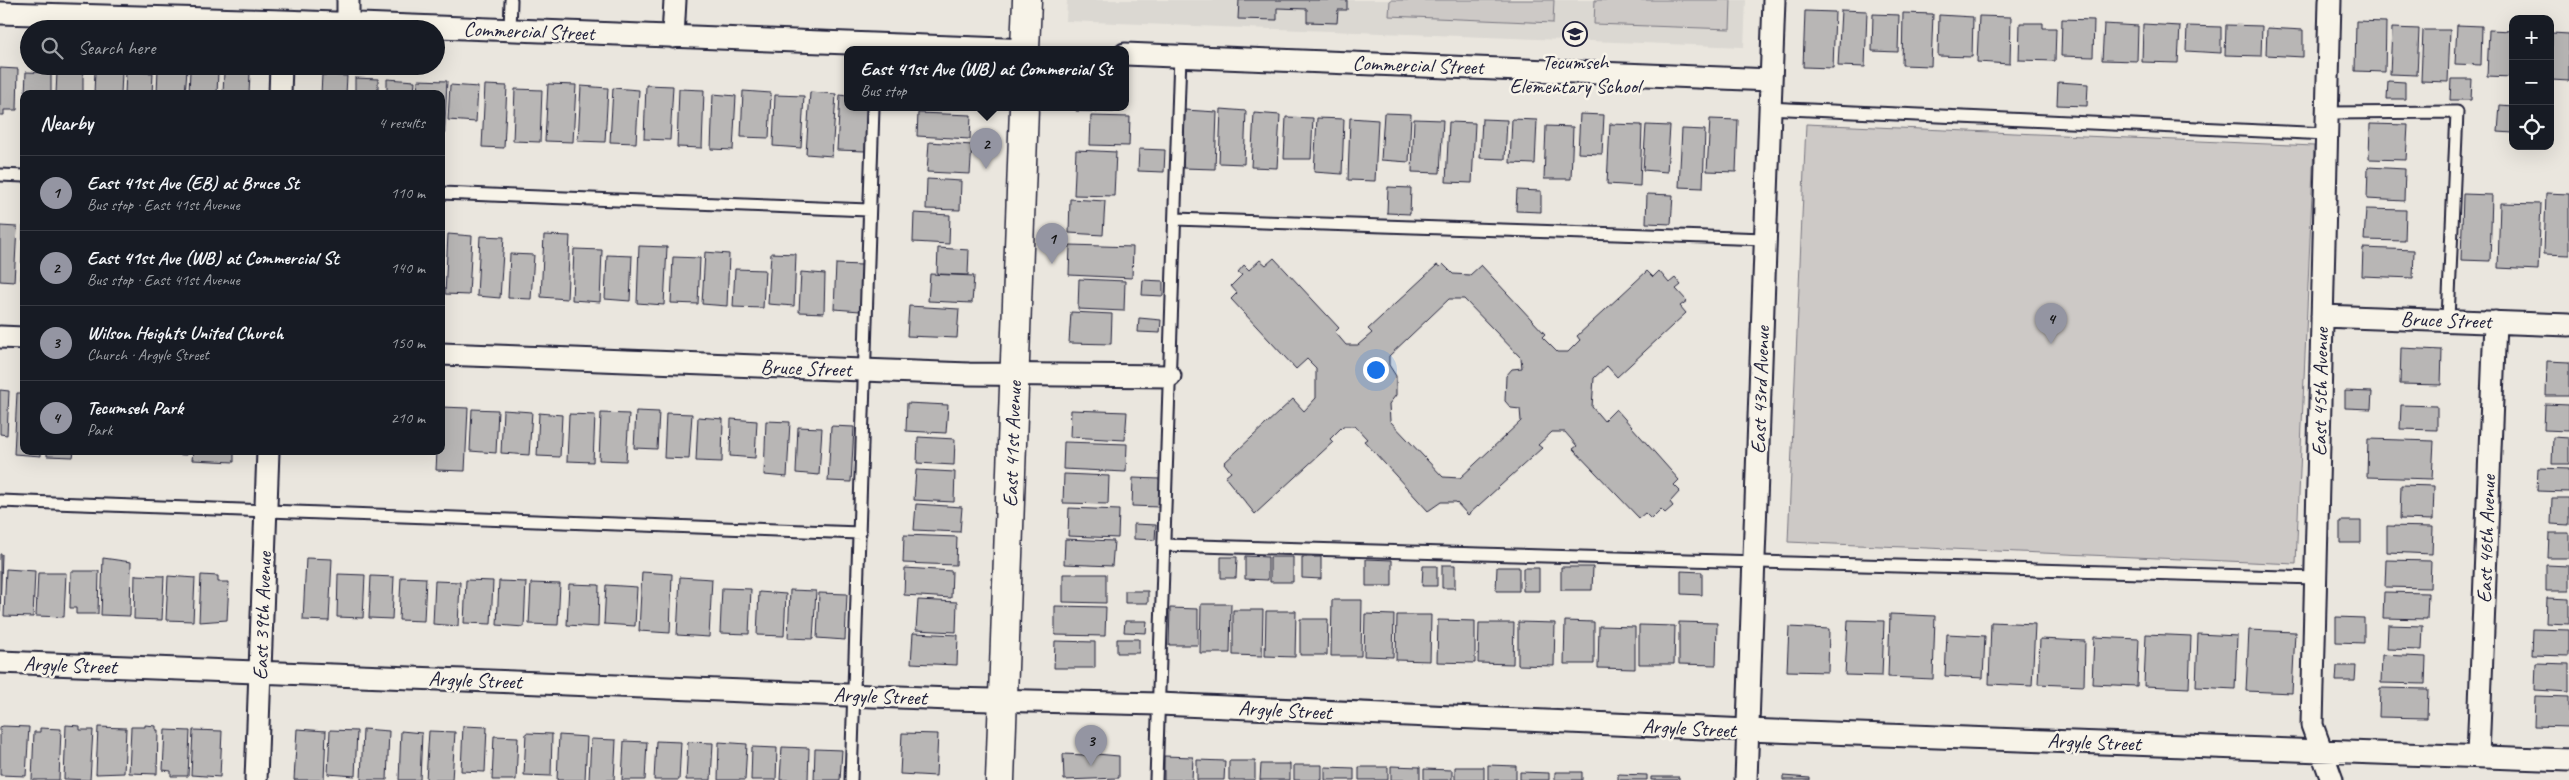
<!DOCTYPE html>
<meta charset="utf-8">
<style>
body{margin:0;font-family:Caveat,sans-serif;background:#20242c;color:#f1f3f6}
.controls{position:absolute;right:15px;top:15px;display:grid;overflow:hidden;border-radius:10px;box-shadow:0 5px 20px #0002}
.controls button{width:45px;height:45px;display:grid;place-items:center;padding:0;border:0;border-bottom:1px solid #363941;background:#171b24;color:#f1f3f6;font:25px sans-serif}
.you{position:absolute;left:1375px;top:369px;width:18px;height:18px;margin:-12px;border:4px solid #fff;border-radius:50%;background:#1a73e8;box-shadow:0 0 0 8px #1a73e833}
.badge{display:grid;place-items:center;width:32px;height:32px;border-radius:50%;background:#9495a2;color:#111;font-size:16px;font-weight:700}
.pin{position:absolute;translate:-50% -41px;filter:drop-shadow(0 1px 2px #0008)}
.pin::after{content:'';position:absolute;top:26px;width:18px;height:15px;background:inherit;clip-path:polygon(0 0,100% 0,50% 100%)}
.popup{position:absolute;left:844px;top:46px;width:285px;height:65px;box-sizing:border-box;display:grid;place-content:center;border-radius:10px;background:#171b24;filter:drop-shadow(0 1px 4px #0005);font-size:16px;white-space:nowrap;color:#9ea1a6}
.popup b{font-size:19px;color:#f1f3f6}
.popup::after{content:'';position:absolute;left:50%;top:100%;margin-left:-10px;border:10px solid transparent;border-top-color:#171b24}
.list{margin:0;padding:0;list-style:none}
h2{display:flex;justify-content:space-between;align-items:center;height:65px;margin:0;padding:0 20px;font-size:21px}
h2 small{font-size:16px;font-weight:400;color:#9ea1a6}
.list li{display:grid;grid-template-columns:32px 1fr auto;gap:15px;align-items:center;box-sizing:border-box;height:75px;padding:0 20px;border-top:1px solid #363941}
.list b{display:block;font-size:19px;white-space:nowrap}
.list p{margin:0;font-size:16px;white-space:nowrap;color:#9ea1a6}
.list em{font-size:16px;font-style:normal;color:#9ea1a6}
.icon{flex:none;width:28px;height:28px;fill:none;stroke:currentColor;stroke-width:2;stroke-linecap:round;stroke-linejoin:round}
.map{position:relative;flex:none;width:2569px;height:780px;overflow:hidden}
.search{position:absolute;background:#171b24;box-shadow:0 5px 20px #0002;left:20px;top:20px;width:425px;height:55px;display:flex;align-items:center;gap:12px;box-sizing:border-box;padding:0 18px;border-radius:28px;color:#9ea1a6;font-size:19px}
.panel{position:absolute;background:#171b24;box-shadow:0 5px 20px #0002;left:20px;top:90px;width:425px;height:365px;border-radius:10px}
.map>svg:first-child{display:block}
</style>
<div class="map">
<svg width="2569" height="780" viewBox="0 0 2569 780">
<rect width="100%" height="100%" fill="#eae6de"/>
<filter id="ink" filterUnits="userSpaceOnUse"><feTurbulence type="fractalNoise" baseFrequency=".02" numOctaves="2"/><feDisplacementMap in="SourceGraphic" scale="10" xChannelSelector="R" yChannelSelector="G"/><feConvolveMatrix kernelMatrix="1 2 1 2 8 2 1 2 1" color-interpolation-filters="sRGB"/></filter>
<g filter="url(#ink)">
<path fill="#dbd8d2" d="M1067,0h679l-2,47 -678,-26z"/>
<path fill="#cdc9c6" stroke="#787680" d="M1390,0h164l-1,23 -164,-7z
M1595,0h136l-1,29 -136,-5z
M1806,124l508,22 -18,418 -508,-22z"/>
<path fill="#b8b6b5" stroke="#22223b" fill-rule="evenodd" d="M1239,0h108v10h-9l-1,13 -30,-1v-13l-30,-1v12l-39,-1z
M1841,10l26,1 -2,56 -27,-1z
M1805,11l30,1 -2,56 -30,-1z
M1903,13l30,1 -2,52 -29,-1z
M1873,14l26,1 -1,37 -26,-1z
M1939,15l34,2 -1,40 -34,-1z
M1979,16l32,1 -1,47 -33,-2z
M2062,19l32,1 -1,37 -32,-1z
M2356,21l30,1 -1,50 -30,-1z
M2020,23h23v5h13l-1,33 -36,-1z
M2104,24l34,2 -1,35 -35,-1z
M2143,24l37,2 -2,37 -36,-1z
M2226,25l36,1 -1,30 -36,-1z
M2457,25l25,1 -1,39 -26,-1z
M2187,26l34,1v26l-35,-2z
M2267,28l36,2v27l-37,-2z
M2392,28l27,1 -2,46 -27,-1z
M2423,30h27l-2,52 -27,-1z
M2489,30l24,1v46l-26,-1z
M2552,33l17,1v47l-18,-1z
M0,68l18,1 -1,41h-13v5h-4z
M158,68l29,2 -2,24h-28z
M190,70l28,1 -1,23h-28z
M95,71l27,1 -1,22h-27z
M26,72l25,1v21h-26z
M57,72l26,1v21h-27z
M126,72l27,1 -1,21h-27z
M224,72l26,1 -1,21h-26z
M322,75l25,1 -1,18h-25z
M355,78l23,1v15h-23z
M387,79l28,2 -1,13h-27z
M2451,79h21l-1,21h-21z
M418,80l29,1 -3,64h-3v-51h-24z
M2388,81l17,1v17h-18z
M2058,82l30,2 -1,22 -30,-1z
M548,84l28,1 -3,57 -28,-1z
M450,85l28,2 -2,35 -28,-2z
M485,85l22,1 -3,62 -22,-1z
M646,85l27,1 -3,54 -26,-1z
M581,86l27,2 -3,54 -27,-1z
M613,88l26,2 -3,53 -26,-1z
M515,89l27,1 -2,52 -27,-1z
M679,89l25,1 -2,58 -25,-1z
M743,91l28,2 -2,45 -28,-1z
M810,92l26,2 -4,62 -26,-2z
M713,94l23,2 -3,54 -22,-1z
M775,95l29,1 -3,52 -28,-2z
M840,95l7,1v12h20l-2,43 -28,-1z
M2500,105l13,1v27l-15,-1z
M1076,108h38v4l-38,-1z
M1221,109l25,2 -2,53 -25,-1z
M1185,110l32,2 -2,57 -32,-1z
M918,113l53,2 -1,24 -53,-3z
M1254,113l26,2 -3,53 -26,-1z
M1384,113l27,1 -2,48 -28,-2z
M1580,114l24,1 -2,39 -24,-1z
M1091,116l39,1 -1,29 -39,-1z
M1286,117l27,1 -2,41h-27z
M1317,118l27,1 -2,55 -28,-2z
M1350,118l28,2 -3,61 -27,-1z
M1414,119l29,1 -3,53 -28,-1z
M1482,119l25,1 -2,39 -25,-1z
M1512,119l25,1 -2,44 -25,-1z
M1710,119l28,1 -2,52 -29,-1z
M1449,122l26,1 -3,60 -26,-1z
M1610,124l32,1 -2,61 -33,-2z
M2370,124l38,1 -2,35 -37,-1z
M1646,125l24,1 -3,46 -24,-2z
M1546,126l27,1 -2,52h-27z
M1682,129l23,1 -2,58 -24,-1z
M929,142l43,3 -2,29 -43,-2z
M1139,149l26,1 -1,22 -26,-1z
M1076,150l40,2 -2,44 -40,-1z
M2368,167l37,2 -1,32 -37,-2z
M927,179l34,2 -1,29 -34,-1z
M1388,187l23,1 -1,26 -23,-1z
M1517,190l24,1v21l-25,-1z
M2546,193l23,1v61l-25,-1z
M1647,194l26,1 -2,29 -25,-1z
M2463,194l29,1 -2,66 -29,-1z
M1070,199l35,2 -2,34 -34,-2z
M2500,203l41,1 -3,66 -40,-2z
M2366,209l40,1 -1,31 -41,-1z
M914,213l36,2 -1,29 -36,-2z
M0,226l17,1 -3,55 -14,-1z
M23,226h1v55l-3,-1z
M448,234l24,2 -3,59 -24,-1z
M544,235l26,1 -3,63 -26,-2z
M480,236l24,1 -4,61 -23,-2z
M1070,245l63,2 -1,31 -63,-3z
M639,246l28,1 -3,58 -27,-2z
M938,248l31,2 -1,25 -31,-1z
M2363,248l51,2 -1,28 -51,-2z
M574,249l28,1 -2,52 -28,-2z
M705,252l24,2 -2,52 -25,-2z
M771,253l25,1 -2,52 -26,-2z
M510,254l24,1 -3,44 -23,-1z
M607,255l25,1 -2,45 -25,-2z
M673,257l27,1 -2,46 -27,-1z
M1274,258l65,70 -4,4 11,13h12l14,-12 -4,-4 69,-64 3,2 3,-3 10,10 17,1 11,-10 64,69 -3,3 15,15h11l12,-12 -3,-4 70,-65 6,6 6,-6 10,12 6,-5 6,7 -5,4 11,12 -7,5 6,7 -69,64 -10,-11 -13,12 -2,29 12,14 12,-12 63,71 -5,5 6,6 -10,11 3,4 -8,7 -4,-4 -10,10 -6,-6 -6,5 -66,-69 4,-3 -12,-14h-13l-14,13 4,3 -74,67 -12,-13h-15l-13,9 -64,-70 3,-2 -12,-13h-12l-13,13 3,3 -78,72 -30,-37 6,-5 -7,-9 69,-64 11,12 12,-13v-30l-9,-9 -11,10 -65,-70 6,-6 -6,-7 11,-11 -4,-3 6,-7 5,5 11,-10 6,5zM1449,299h15l57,59 1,10 -10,1 -6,7 -1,25 6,7 9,1 1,12 -61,57 -17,-1 -53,-56 -1,-17 7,-9v-19l-7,-11v-9z
M836,264l26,1 -2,46 -26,-2z
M735,269l30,1 -2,38 -30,-1z
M801,272l24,2 -1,39 -25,-1z
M930,274l44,2 -2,27 -44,-2z
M1079,279l46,2 -1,30 -46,-2z
M1143,280l20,1v15l-21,-1z
M909,306l50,3 -2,29 -50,-2z
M1071,312l41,2 -1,30 -42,-1z
M1139,318l22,2 -1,13 -22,-1z
M2401,348l41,2 -1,35 -41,-1z
M2547,361l22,1v34h-23z
M0,390l9,1 -2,44 -7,-1z
M2345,391l27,1 -1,17 -26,-1z
M17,393h7v58h17v5l-27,-2z
M907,403l41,2 -2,28 -40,-2z
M2545,404l24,1v26l-25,-1z
M2401,405l36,1v24l-37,-1z
M441,407l27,1 -3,63 -29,-1 1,-19h4z
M472,409l26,1 -2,43 -26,-2z
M503,410l29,2 -3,43 -28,-2z
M1071,410l56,2 -2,28 -55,-3z
M636,411l23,1 -2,37 -23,-1z
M539,413l23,2 -2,42 -23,-1z
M601,413l28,1 -3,47 -27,-1z
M666,413l26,1 -3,45 -25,-1z
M569,414l26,1 -2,47 -26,-1z
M698,417l25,2 -1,43 -26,-1z
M731,419l26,2 -2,37 -25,-2z
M766,421l24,1 -3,55 -23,-2z
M831,426l23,1 -3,55 -23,-1z
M798,427l24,1 -3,47 -23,-2z
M918,437l37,2 -1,26 -37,-2z
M2553,437l16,1v26h-17z
M2368,439l66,2 -2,38 -65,-2z
M1064,442l63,2 -1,28 -63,-3z
M47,451h27l-1,6 -26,-1z
M145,451h42v4l-42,-2z
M193,451h41v11l-42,-2z
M2538,468l31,1v23l-32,-1z
M916,470l39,2 -1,30 -40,-2z
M1064,474l45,2 -1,28 -45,-1z
M1133,478l27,1 -1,28 -27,-1z
M2401,485l33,1 -1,34 -33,-1z
M2552,498h17v27l-18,-1z
M916,504l46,3 -2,25 -46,-2z
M1069,508l50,2 -1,28 -50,-2z
M2340,521h21v22h-21z
M1134,524l22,1 -1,15 -21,-1z
M2387,526l46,1 -1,27 -45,-2z
M2549,533h20v25h-21z
M904,535l53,2 -1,28 -53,-2z
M1065,539l49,2 -2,25 -48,-2z
M0,554h2l-2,58z
M1245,556l23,1v23l-23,-1z
M1221,557h16l-1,21h-15z
M1270,557h23v25h-23z
M1302,557h19v22l-19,-1z
M103,558l28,4 -1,54 -29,-1z
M306,558l26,1 -3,62 -26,-1z
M1366,559l26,1v26h-26z
M2386,560l45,1 -1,27 -45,-1z
M1442,565h13v23h-13z
M2546,565l23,1v25h-23z
M1423,566h14v20h-15z
M1497,567h22v24h-23z
M1561,567h32l-1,23h-31z
M905,568l47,3 -1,27 -47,-3z
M1523,568h16v23h-16z
M6,569l29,2 -2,46 -29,-1z
M71,571h28l-1,43h-22v-6h-6z
M1681,571l21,1v23l-21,-1z
M642,572l30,2 -2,59 -31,-2z
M38,573h28l-2,44 -28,-1z
M338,574l27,1 -2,43 -26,-1z
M1063,574h43v29l-43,-1z
M135,575l29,1 -2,44 -28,-1z
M201,575l17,1v6h11l-2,38 -28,2z
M168,576l27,2 -2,43 -27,-1z
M371,576l23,1 -2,42 -23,-1z
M401,577l25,1 -2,43 -25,-1z
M680,577l32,2 -3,58 -32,-2z
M466,580l27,1 -2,43 -27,-1z
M435,581l25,1 -2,44 -25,-2z
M499,581l27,1 -2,45 -27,-2z
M531,583l29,1 -2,41 -29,-1z
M569,584l30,1 -1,42 -31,-2z
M606,585l31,2 -2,39 -31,-2z
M722,588l29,1 -2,45 -29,-1z
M790,590l26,1 -3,48 -25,-1z
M1125,591h23v12h-23z
M759,592l27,2 -2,42 -27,-1z
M2384,592l44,1 -1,26 -44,-1z
M819,593l28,1 -2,46 -28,-2z
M2547,598l22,1v25l-23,-1z
M918,600l39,2 -1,30 -40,-2z
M1332,600h30l-1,56h-30z
M1201,604h30l-1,49h-30z
M1055,606l51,1 -1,29 -50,-1z
M1170,608l28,1v36h-29z
M1233,610h30l-1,46 -29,-1z
M1266,611h30l-1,46 -30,-1z
M1365,614l29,1 -1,42 -29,-1z
M1890,614l45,2 -2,63 -45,-2z
M1397,615h34l-1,46 -34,-1z
M2336,617l28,1v25l-28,-1z
M1300,619h28l-1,36h-27z
M1438,620l37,1v42l-38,-1z
M1848,620l36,1 -2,55 -37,-1z
M1125,621h22l-1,12 -22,-1z
M1565,621l29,1v42h-30z
M1518,622l37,1 -1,43 -36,-1z
M1679,622l38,1 -1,42 -37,-1z
M1991,622l44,2 -3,62 -43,-2z
M1479,623h35l-1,41 -35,-1z
M1639,625l36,1 -1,38h-35z
M2388,625l35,1 -1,24 -35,-1z
M1599,626l36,1v42l-37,-1z
M1789,627l40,2 -1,43 -41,-1z
M2533,629l36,1v26l-37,-1z
M2249,630l46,2 -3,61 -46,-2z
M913,633l45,2 -1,30 -46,-2z
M1947,634l38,2 -2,42 -38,-2z
M2146,634l45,2 -2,52 -45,-2z
M2198,634l39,2 -2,53 -39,-2z
M2094,637l45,2 -2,47 -45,-2z
M1117,639h22v14h-22z
M2040,639l45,2 -1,45 -46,-2z
M1055,641l40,1v26h-41z
M2382,655l44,2 -1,27 -44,-1z
M2536,663l33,1v28l-34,-2z
M2337,666h19l-1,15h-19z
M2380,688l48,1 -1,29 -48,-1z
M2535,696l34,1v30l-35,-1z
M66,725l14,1v4h13l-3,50 -26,-1z
M145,725l11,1v4h2l-1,44 -28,-1 2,-46h14z
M3,726l26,1 -3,49 -26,-1v-48z
M463,726l24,1 -2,45 -24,-1z
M98,727l28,1 -2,45 -28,1z
M40,728l21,1 -2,51h-27l2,-48h6z
M297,729l29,2 -2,49h-30z
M363,729l26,2 -2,49h-26z
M165,730l25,1 -2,45h-17v-5l-8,-1z
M193,730l29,1 -2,46 -29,-2z
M330,730l27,1 -2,45 -27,-2z
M401,731l21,2 -2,47h-21z
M429,731l26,1 -3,48h-26z
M526,733l26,1 -1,42 -27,-1z
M902,733l36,1 -2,42 -36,-2z
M559,735l28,2 -2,43h-28z
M494,736l24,1 -2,43h-24z
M591,739l25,1 -2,40h-25z
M624,741l23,1 -2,38h-23z
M656,741l25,1 -2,38h-25z
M688,742l25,1 -2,37h-25z
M719,742l28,2 -2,36h-27z
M752,747l25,1 -1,32h-25z
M782,747l27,1 -1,32h-28z
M815,749l27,1 -2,30h-26z
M1085,753l34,3v22l-55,2 -1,-26 22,1z
M1164,756l29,1 -1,23h-28z
M1197,760l28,1 -1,19h-27z
M1229,761h26v19h-26z
M1261,764h29v16h-30z
M1294,765h28v15h-28z
M1488,765l28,1v14h-28z
M1391,766l29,1v13h-29z
M1325,767l29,1v12h-29z
M1359,767h29v13h-29z
M1455,767h29v13h-29z
M1424,769l28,1v10h-28z
M1520,772l29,1v7h-29z
M1555,772h27v8h-27z
M1618,774l29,1v5h-29z
M1783,776l27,2v2h-27z
M1651,777h28v3h-28z"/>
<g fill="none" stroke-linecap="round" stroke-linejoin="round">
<defs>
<path id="service" d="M510,30l1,-30
M1769,108l558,26
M2327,113l130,-1 -9,207
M0,175l24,1
M441,193l427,17
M1175,219l590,20
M0,501l860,32
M1164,545l1152,33
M851,780l22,-672
M1156,780l24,-725"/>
<path id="minor" d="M2330,0l-18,725 20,55
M0,13l282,8 746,29
M348,24v-24
M673,37l2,-37
M1125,54l646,26
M280,94l1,-28
M2322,316l247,9
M0,337l24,1
M441,354l528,20 201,2
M0,662l951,37 208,5 589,26 821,30
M2478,756l17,-434
M256,780l12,-329
M1746,780l28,-780"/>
<path id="secondary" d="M1025,50l2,-50
M1000,780l24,-672"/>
</defs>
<use href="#service" stroke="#22223b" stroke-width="15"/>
<use href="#minor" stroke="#22223b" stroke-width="25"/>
<use href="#secondary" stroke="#22223b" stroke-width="31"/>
<use href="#service" stroke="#f7f3e8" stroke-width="11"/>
<use href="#minor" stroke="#f7f3e8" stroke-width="21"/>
<use href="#secondary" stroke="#f7f3e8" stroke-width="28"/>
</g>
</g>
<defs>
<symbol id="school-ring" viewBox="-11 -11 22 22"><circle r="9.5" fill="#f7f3e8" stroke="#22223b" stroke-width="1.5"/><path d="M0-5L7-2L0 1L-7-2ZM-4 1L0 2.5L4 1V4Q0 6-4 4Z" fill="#22223b"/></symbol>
</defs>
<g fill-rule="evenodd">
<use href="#school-ring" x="1561" y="20" width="28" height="28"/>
</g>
<g text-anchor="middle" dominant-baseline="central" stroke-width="5" stroke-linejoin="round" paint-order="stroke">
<g font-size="21" fill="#22223b" stroke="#f7f3e8">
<text transform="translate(529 31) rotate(2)">Commercial Street</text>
<text transform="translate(1418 65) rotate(2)">Commercial Street</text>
<text transform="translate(2446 320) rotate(2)">Bruce Street</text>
<text transform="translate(806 368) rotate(2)">Bruce Street</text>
<text transform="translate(1760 390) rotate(-88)">East 43rd Avenue</text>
<text transform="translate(2320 392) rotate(-89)">East 45th Avenue</text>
<text transform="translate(1012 444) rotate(-88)">East 41st Avenue</text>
<text transform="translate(2486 539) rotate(-88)">East 46th Avenue</text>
<text transform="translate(262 616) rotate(-88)">East 39th Avenue</text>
<text transform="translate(70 665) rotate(2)">Argyle Street</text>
<text transform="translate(475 680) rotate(2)">Argyle Street</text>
<text transform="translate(880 696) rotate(2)">Argyle Street</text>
<text transform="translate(1285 710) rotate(3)">Argyle Street</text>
<text transform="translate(1689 728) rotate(3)">Argyle Street</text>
<text transform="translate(2094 742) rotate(2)">Argyle Street</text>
</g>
<g font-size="21" fill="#22223b" stroke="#f7f3e8">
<text x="1575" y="62">Tecumseh<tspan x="1575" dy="24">Elementary School</tspan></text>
</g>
</g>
</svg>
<div class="controls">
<button>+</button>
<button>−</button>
<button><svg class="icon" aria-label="locate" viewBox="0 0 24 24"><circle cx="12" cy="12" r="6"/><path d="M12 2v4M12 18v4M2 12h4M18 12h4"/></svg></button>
</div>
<div class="you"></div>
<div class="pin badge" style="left:1052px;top:264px">1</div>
<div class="pin badge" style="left:986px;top:169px">2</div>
<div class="popup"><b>East 41st Ave (WB) at Commercial St</b>Bus stop</div>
<div class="pin badge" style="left:1091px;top:766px">3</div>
<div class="pin badge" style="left:2051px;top:344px">4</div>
<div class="search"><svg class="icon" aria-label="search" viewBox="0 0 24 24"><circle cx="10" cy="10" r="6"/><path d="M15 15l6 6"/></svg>Search here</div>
<section class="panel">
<h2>Nearby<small>4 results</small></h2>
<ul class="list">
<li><span class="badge">1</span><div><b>East 41st Ave (EB) at Bruce St</b><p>Bus stop · East 41st Avenue</p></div><em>110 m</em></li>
<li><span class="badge">2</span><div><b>East 41st Ave (WB) at Commercial St</b><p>Bus stop · East 41st Avenue</p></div><em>140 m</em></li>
<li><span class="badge">3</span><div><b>Wilson Heights United Church</b><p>Church · Argyle Street</p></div><em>150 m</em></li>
<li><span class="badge">4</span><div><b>Tecumseh Park</b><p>Park</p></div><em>210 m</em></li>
</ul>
</section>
</div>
